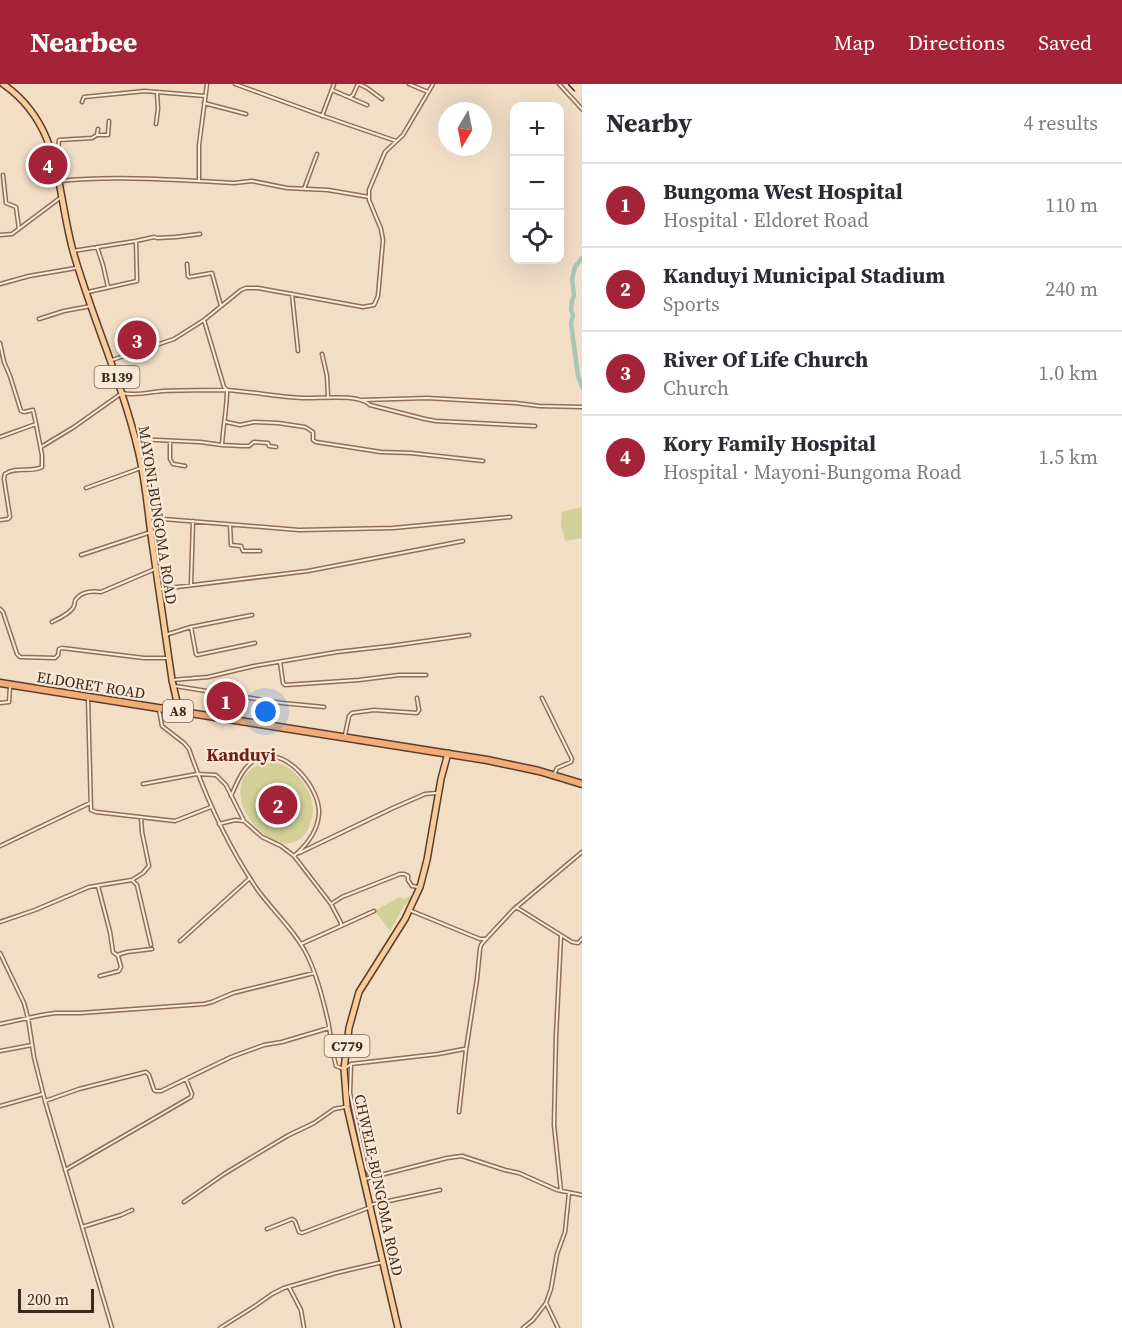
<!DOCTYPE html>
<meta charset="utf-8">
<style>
body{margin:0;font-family:"Source Serif 4",serif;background:#f7f7f7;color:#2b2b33}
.controls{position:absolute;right:18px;top:18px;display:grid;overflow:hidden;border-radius:12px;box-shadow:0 6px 24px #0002}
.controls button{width:54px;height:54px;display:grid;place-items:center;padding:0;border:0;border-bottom:2px solid #e1e1e2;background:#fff;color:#2b2b33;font:30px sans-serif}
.compass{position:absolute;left:438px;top:18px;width:54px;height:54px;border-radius:50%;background:#fff;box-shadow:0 6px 24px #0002;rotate:190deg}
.scale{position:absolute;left:18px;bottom:15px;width:76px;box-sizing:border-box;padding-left:6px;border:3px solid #3e291e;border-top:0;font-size:16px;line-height:21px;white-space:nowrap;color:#3e291e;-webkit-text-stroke:4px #f9e9d6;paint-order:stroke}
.you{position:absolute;left:266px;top:628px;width:21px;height:21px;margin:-15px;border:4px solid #fff;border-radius:50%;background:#1a73e8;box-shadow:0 0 0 9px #1a73e833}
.badge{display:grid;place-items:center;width:39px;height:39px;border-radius:50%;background:#a52338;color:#fff;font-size:20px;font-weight:700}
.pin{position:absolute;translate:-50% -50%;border:3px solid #fff;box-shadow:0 2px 6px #0006}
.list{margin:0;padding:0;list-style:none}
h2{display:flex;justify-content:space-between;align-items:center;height:78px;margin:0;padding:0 24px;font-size:26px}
h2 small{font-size:20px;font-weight:400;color:#7c7c81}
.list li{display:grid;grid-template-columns:39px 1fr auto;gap:18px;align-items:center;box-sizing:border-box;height:84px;padding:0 24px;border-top:2px solid #e1e1e2}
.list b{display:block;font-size:22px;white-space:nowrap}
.list p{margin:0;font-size:20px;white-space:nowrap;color:#7c7c81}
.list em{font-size:20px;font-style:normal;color:#7c7c81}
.icon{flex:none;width:33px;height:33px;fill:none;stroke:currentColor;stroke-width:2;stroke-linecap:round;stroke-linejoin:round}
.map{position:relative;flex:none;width:582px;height:1244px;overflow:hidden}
header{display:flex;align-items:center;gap:36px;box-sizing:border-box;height:84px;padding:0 30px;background:#a52338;color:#fff}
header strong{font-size:28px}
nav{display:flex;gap:33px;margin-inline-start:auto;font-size:21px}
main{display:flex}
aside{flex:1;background:#fff}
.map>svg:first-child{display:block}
</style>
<header>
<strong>Nearbee</strong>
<nav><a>Map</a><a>Directions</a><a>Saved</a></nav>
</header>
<main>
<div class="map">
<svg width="582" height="1244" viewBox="0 0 582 1244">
<rect width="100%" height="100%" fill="#f2dec5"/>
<path fill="#d2d098" d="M582,423v31l-17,3 -4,-16 1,-13z
M264,679c7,0 13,-1 19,2 17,7 34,33 29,52 -15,68 -103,-14 -60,-49 3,-2 8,-3 12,-5z
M409,812l2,2 -4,6 -3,2 -14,25 -15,-20 24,-14 6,2z"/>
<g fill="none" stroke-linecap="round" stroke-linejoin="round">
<path stroke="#a7c5b8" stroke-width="4.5" d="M582,174l-7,9 -3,12 2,16 -2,6 -1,9 2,5 -2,8 7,53 4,11"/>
<defs>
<path id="minor" d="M235,0l91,33 70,24
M359,0l8,4 15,11
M409,0l19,8
M559,0l23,25
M332,6l35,15
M350,13l3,-2 5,-11
M82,18l2,-5 61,-6 11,1
M204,19l42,11
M322,32l12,-32
M156,40l2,-15 -1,-17 48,4
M97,51h11l1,-14
M54,75l4,-6 1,-13 33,-2 5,-3 1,-6
M3,91l3,28 10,4 3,22
M60,97c47,-5 93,-2 139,0v-36l8,-61
M199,97l35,2 18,-2 35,7 41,2 41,7
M304,105l13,-35
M0,151l12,-1 48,-36
M97,163l6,18 5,22
M73,167l63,-10
M187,180l1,12 1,1 23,-4 9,33
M0,200l29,-8 47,-8
M88,208l49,-11 -1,-40 18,-4 3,1 19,-1 24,-3
M292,210l6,57
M39,235l25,-8 27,-5
M0,259l4,19 6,14 11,35 3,1 9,-2 3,14 -36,13
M322,270l5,22 1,21
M112,276l62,-21 30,-19 37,-30 5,-2h12l105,19 11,-2 4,-9 5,-56 -2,-11 -12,-29v-10l16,-38 18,-17 30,-51
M363,316l64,-2 89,5 23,3 43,1
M226,338l14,3 14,-3 24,1 27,4 8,5v8l3,2 65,10 30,1 72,8
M135,355l65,3 22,3c1,-19 5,-36 5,-55l-3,-3 -20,-67
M170,357v18l3,5 12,2
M222,361l20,1h7l5,-4 14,1 1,3 7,1
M41,363l33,-20 48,-34c13,3 28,-1 41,-2 20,-1 41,-1 61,-1 26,1 52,7 78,8 17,1 56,-5 68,7l55,14 11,2 99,5
M86,404l55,-20
M151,434l148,12 94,-2 117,-11
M0,436l8,-1 2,-2 -6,-38 1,-5c11,-8 26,-1 37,-7v-12l-6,-31
M230,441l1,20 10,1 2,5h17
M81,471l70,-23
M191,500l2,-63
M161,505l147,-18 155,-30
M0,525l3,3 14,42 3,3 35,1 3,-3 1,-6 3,-1 82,10h23
M52,538c6,-3 17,-8 21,-14 3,-5 0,-6 4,-10 6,-7 16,-7 24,-6l54,-23
M191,543l5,27 1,1 58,-12
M165,551l26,-8 61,-12
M280,578l3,21 2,2 74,-5 40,-5h27
M172,596l36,-3 46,-11 83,-14 53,-6 79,-11
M175,602l107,17 42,4
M542,614l30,61 -1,3 -14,6 -3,7
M88,615l3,111 5,2 79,9 36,-14
M0,619l9,-1 1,-15
M159,625l3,17 22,17 5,6c17,49 38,96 68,140 15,21 39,43 50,66 10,20 16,44 21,66 3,15 4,30 8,45l8,3 7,-5 87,-10 26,-5 2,1 -7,62
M345,651l4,-19 3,-3 22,-3 43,3 2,-3 -2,-12
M143,700l54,-10 19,1 10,10 18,36
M231,712c6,-14 14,-35 31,-39 26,-8 58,32 57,56 -1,17 -12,32 -25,43
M219,740l16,-4 9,1 18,16 19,9 13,10 37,48 10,19v3l-40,18
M0,762l90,-43
M299,769l94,-45 32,-14 11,-1
M132,796l11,-7 6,-7 -7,-34 -1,-15
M98,802l12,46 3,20 5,4 3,11 -2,4 -19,5
M331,820l11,-7 58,-23h4l4,2v4l4,6 6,1
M516,823l56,35 6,1 4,-4
M409,826l71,29h6l27,-29 69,-58
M0,838l35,-12 54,-23 43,-7 5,5 14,60
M341,842l33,-15
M561,852l-5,100 -2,89 7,66
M180,857l70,-63
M0,869l24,50 4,15 6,39 11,44 67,227
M117,871l10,-3 25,-3
M0,940l42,-9 13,-2h25l124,-9 8,-2 21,-9 81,-20
M466,966l11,-71 3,-30 1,-4 5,-6
M0,967l32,-6
M351,980l-1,29 16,75 5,9
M45,1017l34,-12 67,-17 3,3 5,15 2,1h5l70,-34 33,-12 18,-3 47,-14
M0,1022l43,-12
M65,1086l126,-73 1,-3 -6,-15
M365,1095l82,-21 15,-2 43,14 14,3 38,17 25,5
M184,1118l40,-28 63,-38 27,-13 20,-14 11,-2
M370,1121l70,-15
M82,1143l39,-12 11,-5
M267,1145l25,-10 3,2 4,11 3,1 66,-25
M289,1203l12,23 3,18
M546,1219l12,25
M220,1244l35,-22 17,-12 12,-6 52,-15 47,-11
M523,1244l10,-8 13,-17 5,-14 6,-35 8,-22 4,-39"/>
<path id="primary" d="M3,0c59,41 53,105 70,167 19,67 49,131 65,199 8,32 10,66 15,99 6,44 13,87 19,131l7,31
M398,1244l-51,-221 -3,-38 5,-41 10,-36 46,-73 15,-32 7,-27 14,-81 7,-26"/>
<path id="trunk" d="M0,599l487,77 52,11 43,13"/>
</defs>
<use href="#minor" stroke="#906e59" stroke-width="5"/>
<use href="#primary" stroke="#5d3c2d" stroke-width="8"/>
<use href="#trunk" stroke="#5d3c2d" stroke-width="9"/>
<use href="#minor" stroke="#fcecda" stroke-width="2"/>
<use href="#primary" stroke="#f8cc9b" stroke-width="5"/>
<use href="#trunk" stroke="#f0ad76" stroke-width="6"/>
<path stroke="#3e291e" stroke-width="1.5" stroke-dasharray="10 10" stroke-linecap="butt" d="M568,0l14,15"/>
</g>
<g text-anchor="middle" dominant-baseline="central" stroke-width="4.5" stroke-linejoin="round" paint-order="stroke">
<g fill="#f9e9d6" stroke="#766355" stroke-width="1.5">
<rect x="94.5" y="282" width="45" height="22" rx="4.5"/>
<rect x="163" y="616" width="30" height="22" rx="4.5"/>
<rect x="324.5" y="951" width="45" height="22" rx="4.5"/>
</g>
<g font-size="14" font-weight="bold" fill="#3e291e">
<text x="117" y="293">B139</text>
<text x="178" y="627">A8</text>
<text x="347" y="962">C779</text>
</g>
<g font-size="15" fill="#3e291e" stroke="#f9e9d6">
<text transform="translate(158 431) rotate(81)">MAYONI-BUNGOMA ROAD</text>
<text transform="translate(91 601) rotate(9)">ELDORET ROAD</text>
<text transform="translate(379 1101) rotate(78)">CHWELE-BUNGOMA ROAD</text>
</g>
<g font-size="18" font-weight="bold" fill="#6f1e19" stroke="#f9e9d6">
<text x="241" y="670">Kanduyi</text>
</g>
</g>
</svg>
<div class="controls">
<button>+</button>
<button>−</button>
<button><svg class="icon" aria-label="locate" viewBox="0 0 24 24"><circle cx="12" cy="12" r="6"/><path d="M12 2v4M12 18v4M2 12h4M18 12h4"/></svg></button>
</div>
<svg class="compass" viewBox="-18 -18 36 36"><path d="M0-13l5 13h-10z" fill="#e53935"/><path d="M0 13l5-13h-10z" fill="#7c7c81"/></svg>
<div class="scale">200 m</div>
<div class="you"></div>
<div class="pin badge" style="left:226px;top:617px">1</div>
<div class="pin badge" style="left:278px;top:721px">2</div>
<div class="pin badge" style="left:137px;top:256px">3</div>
<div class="pin badge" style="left:48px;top:81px">4</div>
</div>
<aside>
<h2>Nearby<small>4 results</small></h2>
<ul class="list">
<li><span class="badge">1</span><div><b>Bungoma West Hospital</b><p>Hospital · Eldoret Road</p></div><em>110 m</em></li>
<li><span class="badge">2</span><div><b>Kanduyi Municipal Stadium</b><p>Sports</p></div><em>240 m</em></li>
<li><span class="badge">3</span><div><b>River Of Life Church</b><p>Church</p></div><em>1.0 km</em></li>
<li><span class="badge">4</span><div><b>Kory Family Hospital</b><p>Hospital · Mayoni-Bungoma Road</p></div><em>1.5 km</em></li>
</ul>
</aside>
</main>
